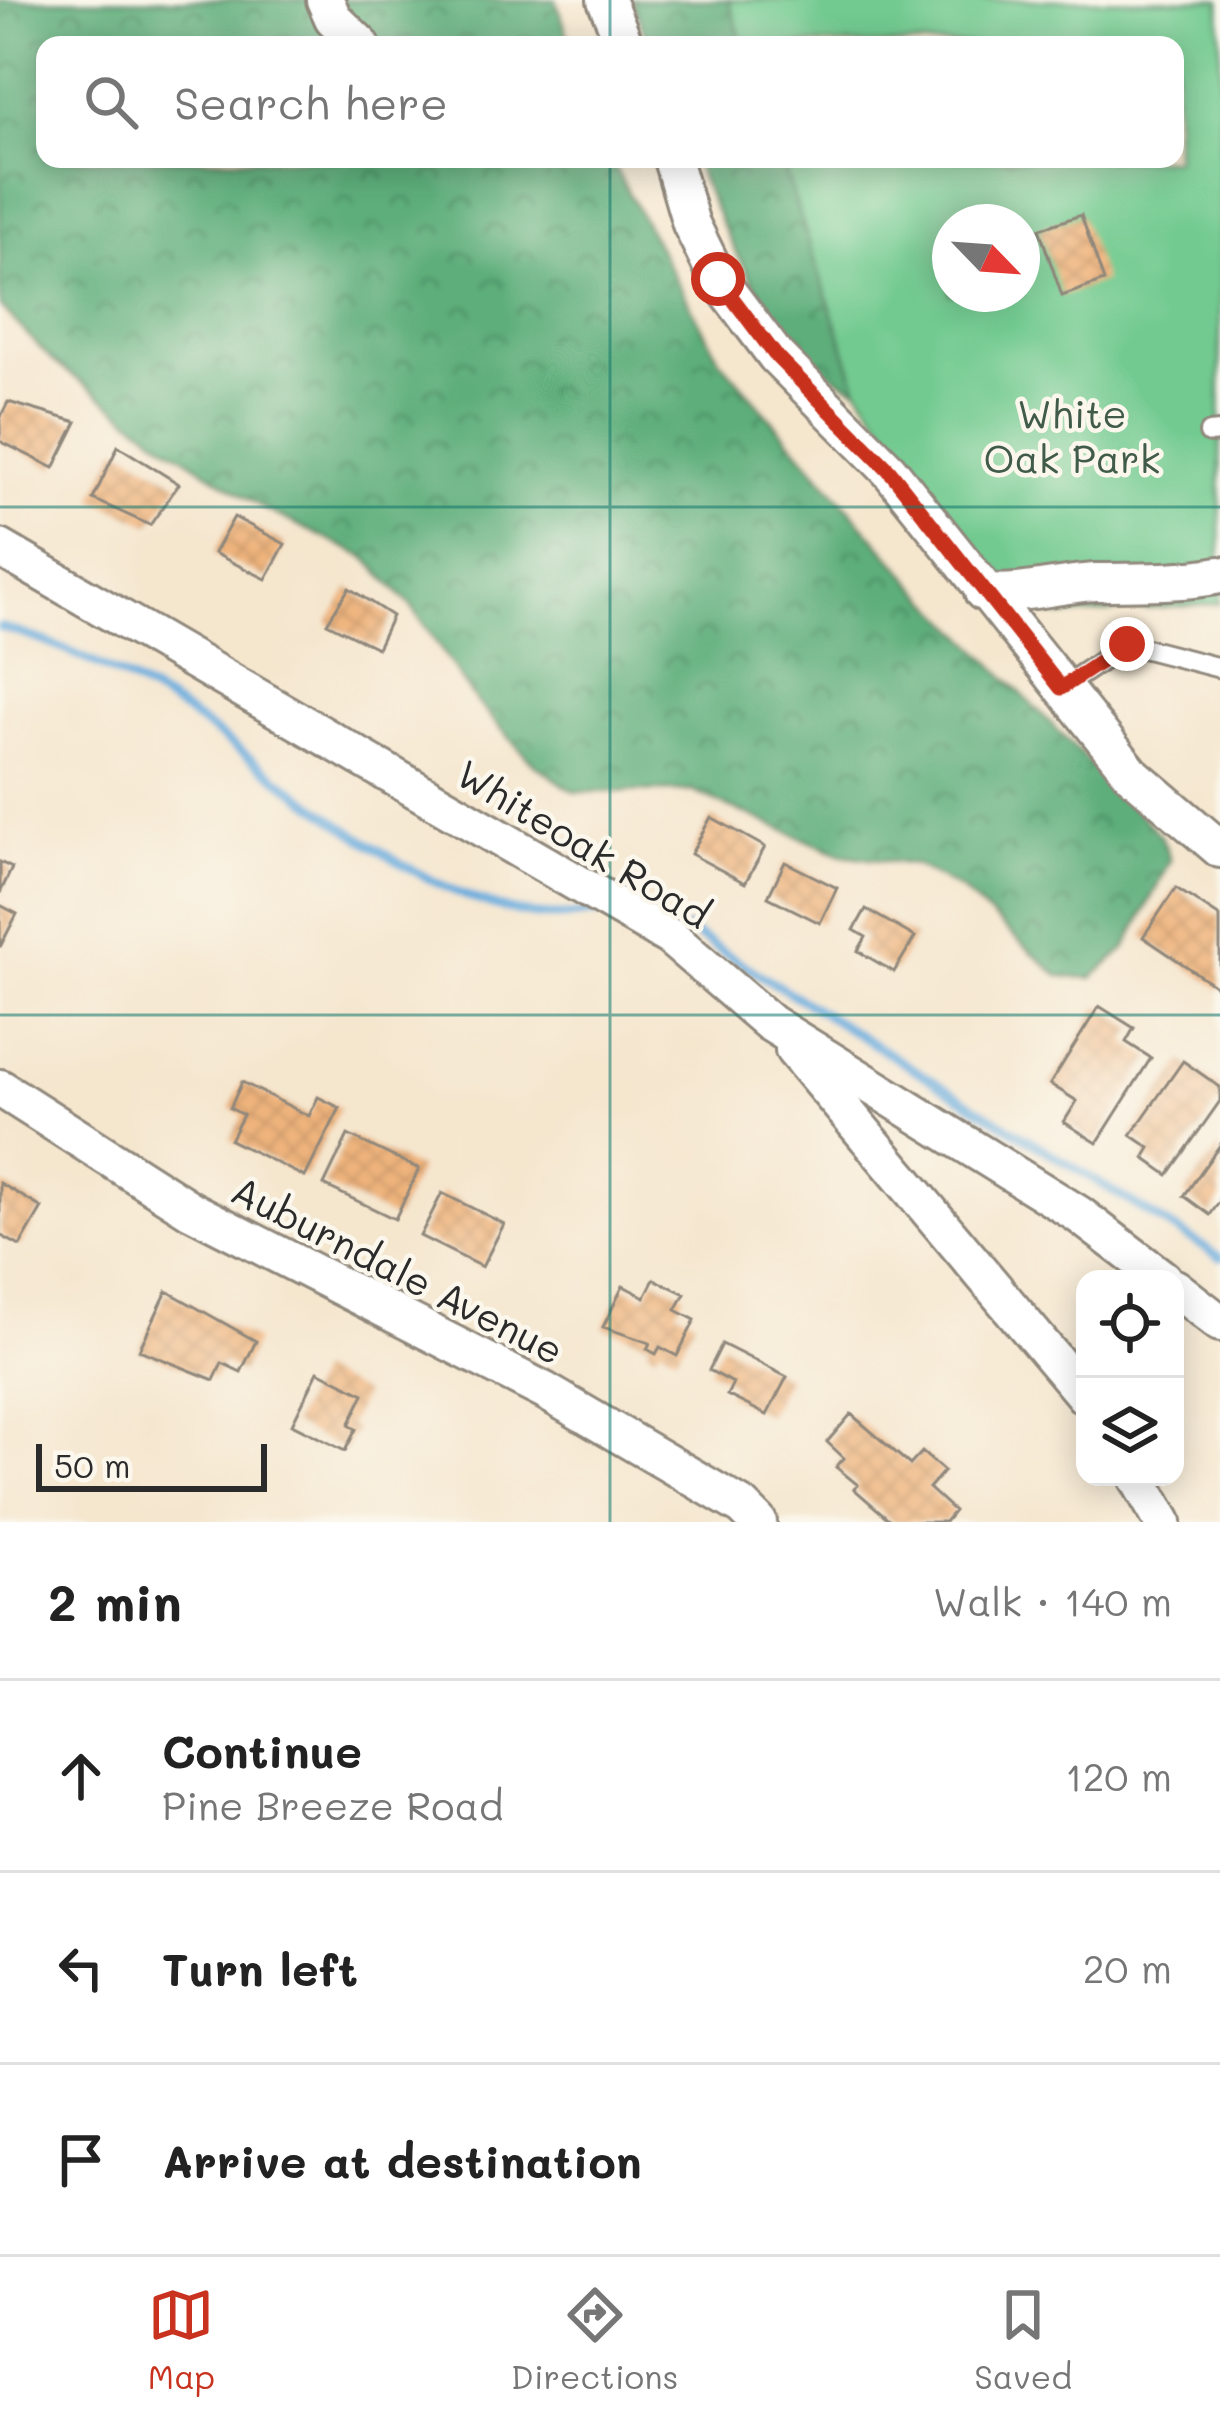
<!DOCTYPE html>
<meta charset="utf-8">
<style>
body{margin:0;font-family:Mali,sans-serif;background:#f2f2f2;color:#222}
.controls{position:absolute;right:36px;bottom:36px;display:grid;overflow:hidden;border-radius:24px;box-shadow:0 6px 30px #0003}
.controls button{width:108px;height:108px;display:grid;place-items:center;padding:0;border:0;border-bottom:3px solid #e0e0e0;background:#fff;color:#222;font:60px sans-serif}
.compass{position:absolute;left:932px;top:204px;width:108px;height:108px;border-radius:50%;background:#fff;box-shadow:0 6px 30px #0003;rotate:115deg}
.scale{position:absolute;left:36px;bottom:30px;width:231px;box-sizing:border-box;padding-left:12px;border:6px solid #2b2b2b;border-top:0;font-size:33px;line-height:42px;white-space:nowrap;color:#2b2b2b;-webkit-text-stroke:9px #fbf7ec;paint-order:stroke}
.stop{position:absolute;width:36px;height:36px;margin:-27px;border:9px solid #c8321e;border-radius:50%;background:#fff}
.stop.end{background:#c8321e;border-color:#fff;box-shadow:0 3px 12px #0008}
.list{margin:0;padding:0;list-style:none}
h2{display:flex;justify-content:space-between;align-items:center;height:156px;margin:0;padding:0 48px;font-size:51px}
h2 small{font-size:39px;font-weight:400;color:#767676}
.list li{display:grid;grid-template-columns:78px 1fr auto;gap:36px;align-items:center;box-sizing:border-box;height:192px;padding:0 48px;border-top:3px solid #e0e0e0}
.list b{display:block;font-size:45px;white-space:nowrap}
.list p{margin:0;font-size:39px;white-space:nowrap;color:#767676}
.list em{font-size:39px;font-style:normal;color:#767676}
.icon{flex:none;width:66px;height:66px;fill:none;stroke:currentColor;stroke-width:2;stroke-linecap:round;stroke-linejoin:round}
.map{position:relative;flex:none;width:1220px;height:1522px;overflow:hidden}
.search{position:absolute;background:#fff;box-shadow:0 6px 30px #0003;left:36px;right:36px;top:36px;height:132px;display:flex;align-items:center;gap:30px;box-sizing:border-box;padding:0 42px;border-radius:24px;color:#767676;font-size:45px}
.sheet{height:732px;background:#fff}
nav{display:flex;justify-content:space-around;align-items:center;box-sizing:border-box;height:168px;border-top:3px solid #e0e0e0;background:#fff;font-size:33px;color:#767676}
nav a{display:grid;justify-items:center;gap:6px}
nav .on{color:#c8321e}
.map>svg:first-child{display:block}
</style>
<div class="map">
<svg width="1220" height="1522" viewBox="0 0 1220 1522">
<defs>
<pattern id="forest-crowns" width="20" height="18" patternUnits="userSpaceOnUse" patternTransform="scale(3)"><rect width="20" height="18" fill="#5dae7a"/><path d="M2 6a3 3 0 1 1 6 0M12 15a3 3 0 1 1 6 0" fill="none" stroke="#4d8e64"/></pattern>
<pattern id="building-cross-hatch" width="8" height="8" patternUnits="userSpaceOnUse" patternTransform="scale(3)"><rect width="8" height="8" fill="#efb47d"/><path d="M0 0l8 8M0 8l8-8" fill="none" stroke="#cd9b6c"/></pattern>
</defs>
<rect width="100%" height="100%" fill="#fbf7ec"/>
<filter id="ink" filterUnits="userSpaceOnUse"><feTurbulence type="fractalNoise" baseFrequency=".00833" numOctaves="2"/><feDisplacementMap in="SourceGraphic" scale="24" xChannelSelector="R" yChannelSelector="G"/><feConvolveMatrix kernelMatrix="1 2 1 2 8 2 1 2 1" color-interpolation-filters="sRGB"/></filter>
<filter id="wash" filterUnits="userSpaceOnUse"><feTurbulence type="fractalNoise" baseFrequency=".004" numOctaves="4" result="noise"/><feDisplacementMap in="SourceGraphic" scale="48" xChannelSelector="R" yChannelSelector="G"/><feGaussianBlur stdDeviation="2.7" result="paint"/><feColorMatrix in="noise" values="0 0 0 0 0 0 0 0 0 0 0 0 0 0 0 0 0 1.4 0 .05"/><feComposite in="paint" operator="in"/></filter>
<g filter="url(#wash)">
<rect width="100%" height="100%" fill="#f5e6ce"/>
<path fill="url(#forest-crowns)" stroke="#446c52" stroke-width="3" d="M0,0h556l15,45h-526v114h565l110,201 199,229 242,247 9,24 -44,88 -34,30 -33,-2 -98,-86 -46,-25 -73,-10 -150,-64 -118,1 -41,-29 -58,-63 -63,-93 -47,-50 -101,-48 -99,-65 -112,-83 -53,-55z
M632,0h97l14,45h-94z
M693,159h88l77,230c-77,-33 -135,-155 -165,-230z"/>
<path fill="#72ca90" stroke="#4e7a5e" stroke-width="3" fill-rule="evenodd" d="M729,0h491v603l-158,13 -42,-6 -162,-221 -77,-230h394v-114h-432zM950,222h72v72h-72z"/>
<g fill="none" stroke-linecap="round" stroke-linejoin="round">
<path stroke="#66aadc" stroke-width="9" d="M0,627c50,14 106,40 152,65 123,67 298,258 448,219
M686,929l534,328"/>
</g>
<g id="blocks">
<path fill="url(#building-cross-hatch)" d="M1081,215l23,66 -42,15 -23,-67z
M8,402l69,20 -23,46 -54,-27v-23z
M118,446l61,38 -29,41 -57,-26z
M234,517l51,27 -19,35 -52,-26z
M349,588l43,28 -15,32 -50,-25z
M711,817l54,30 -20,36 -54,-29z
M0,862l12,6 -12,25z
M785,862l52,26 -17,35 -52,-26z
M1176,888l44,29v72l-77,-52z
M0,905l17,9 -17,33z
M866,909l49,28 -21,35 -36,-21 8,-14 -12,-7z
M1099,1006l35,22 -8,14 25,16 -54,85 -33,-21 13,-21 -27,-17z
M1183,1061l37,26v14l-52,74 -24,-17 6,-10 -19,-13z
M242,1082l67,34 9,-19 22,11 -35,69 -75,-37 13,-25 -13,-7z
M348,1135l71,34 -24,50 -71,-34z
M1220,1145v56l-10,14 -26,-19z
M0,1183l42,25 -22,38 -20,-11z
M442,1193l62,31 -22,43 -62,-31z
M654,1279l31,15 -9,16 19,10 -18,36 -17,-9 -4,7 -9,-5 3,-6 -47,-16 20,-41 22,11z
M167,1291l89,50 -15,31 -19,-9 -8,17 -75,-30z
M722,1344l65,33 -20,38 -40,-20 6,-12 -24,-13z
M318,1371l46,23 -15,31 7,4 -11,22 -53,-27z
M851,1414l59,51 12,-13 22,19 -15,17 25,23 -9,11h-53l-38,-33 4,-4 -22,-18 8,-9 -17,-16z"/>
</g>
</g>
<g filter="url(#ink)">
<use href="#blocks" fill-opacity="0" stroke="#90887c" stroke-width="3"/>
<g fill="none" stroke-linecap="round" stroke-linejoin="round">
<defs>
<path id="service" d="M1209,433l11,-1
M1061,688l66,-44 93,24"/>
<path id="minor" d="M325,0l8,18 28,27
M606,0l19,45
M672,159l19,65 27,55 58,77 113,114 243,304 88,75
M0,548l670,389 100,86 308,191 85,65
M983,592c39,4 74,-8 113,-10 43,-1 82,1 124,-7
M794,1050l291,346
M0,1088l191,122 354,181 198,116 15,15
M1175,1288l45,35
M1137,1477l26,45"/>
</defs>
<use href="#service" stroke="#90887c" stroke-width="24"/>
<use href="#minor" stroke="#90887c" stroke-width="42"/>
<use href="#service" stroke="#fff" stroke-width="18"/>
<use href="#minor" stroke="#fff" stroke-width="36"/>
</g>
</g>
<g fill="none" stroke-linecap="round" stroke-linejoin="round" filter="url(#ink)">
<path stroke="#c8321e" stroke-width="15" d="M718,279l58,77 113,114 172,218 66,-44"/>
</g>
<path fill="none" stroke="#0f766e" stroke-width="3" stroke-opacity="0.55" d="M610,0v45M610,159v1363M0,507h1220M0,1015h1220"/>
<g text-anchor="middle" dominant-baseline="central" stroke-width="9" stroke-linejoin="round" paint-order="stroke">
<g font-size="39" fill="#405b49" stroke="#fbf7ec">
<text x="1072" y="412">White<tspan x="1072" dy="45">Oak Park</tspan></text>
</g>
<g font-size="39" fill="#2b2b2b" stroke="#fbf7ec">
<text transform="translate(584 843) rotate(31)">Whiteoak Road</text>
<text transform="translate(398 1269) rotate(27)">Auburndale Avenue</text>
</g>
</g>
</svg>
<div class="controls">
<button><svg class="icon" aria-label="locate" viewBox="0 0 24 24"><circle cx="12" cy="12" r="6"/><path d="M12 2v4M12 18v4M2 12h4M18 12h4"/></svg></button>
<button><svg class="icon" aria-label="layers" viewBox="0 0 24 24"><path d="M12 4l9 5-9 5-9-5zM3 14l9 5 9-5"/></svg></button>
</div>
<svg class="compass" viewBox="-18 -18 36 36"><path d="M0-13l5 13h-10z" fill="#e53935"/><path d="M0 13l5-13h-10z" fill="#767676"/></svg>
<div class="scale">50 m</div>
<div class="stop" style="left:718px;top:279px"></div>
<div class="stop end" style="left:1127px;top:644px"></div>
<div class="search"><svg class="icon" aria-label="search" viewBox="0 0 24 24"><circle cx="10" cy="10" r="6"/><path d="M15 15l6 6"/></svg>Search here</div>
</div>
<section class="sheet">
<h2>2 min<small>Walk · 140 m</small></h2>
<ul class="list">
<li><svg class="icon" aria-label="ahead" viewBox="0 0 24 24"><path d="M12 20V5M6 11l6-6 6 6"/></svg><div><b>Continue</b><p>Pine Breeze Road</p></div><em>120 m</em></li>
<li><svg class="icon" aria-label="left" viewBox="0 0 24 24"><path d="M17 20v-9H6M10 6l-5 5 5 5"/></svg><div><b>Turn left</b></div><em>20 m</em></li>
<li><svg class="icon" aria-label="arrive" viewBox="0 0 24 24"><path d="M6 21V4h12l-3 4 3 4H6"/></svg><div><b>Arrive at destination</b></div></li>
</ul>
</section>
<nav>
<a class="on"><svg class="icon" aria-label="map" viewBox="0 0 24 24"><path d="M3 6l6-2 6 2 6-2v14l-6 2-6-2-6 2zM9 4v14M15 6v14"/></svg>Map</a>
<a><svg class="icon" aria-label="directions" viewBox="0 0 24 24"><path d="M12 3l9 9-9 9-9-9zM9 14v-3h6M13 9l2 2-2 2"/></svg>Directions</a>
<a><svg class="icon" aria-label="saved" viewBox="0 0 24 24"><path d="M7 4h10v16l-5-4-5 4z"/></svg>Saved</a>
</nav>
